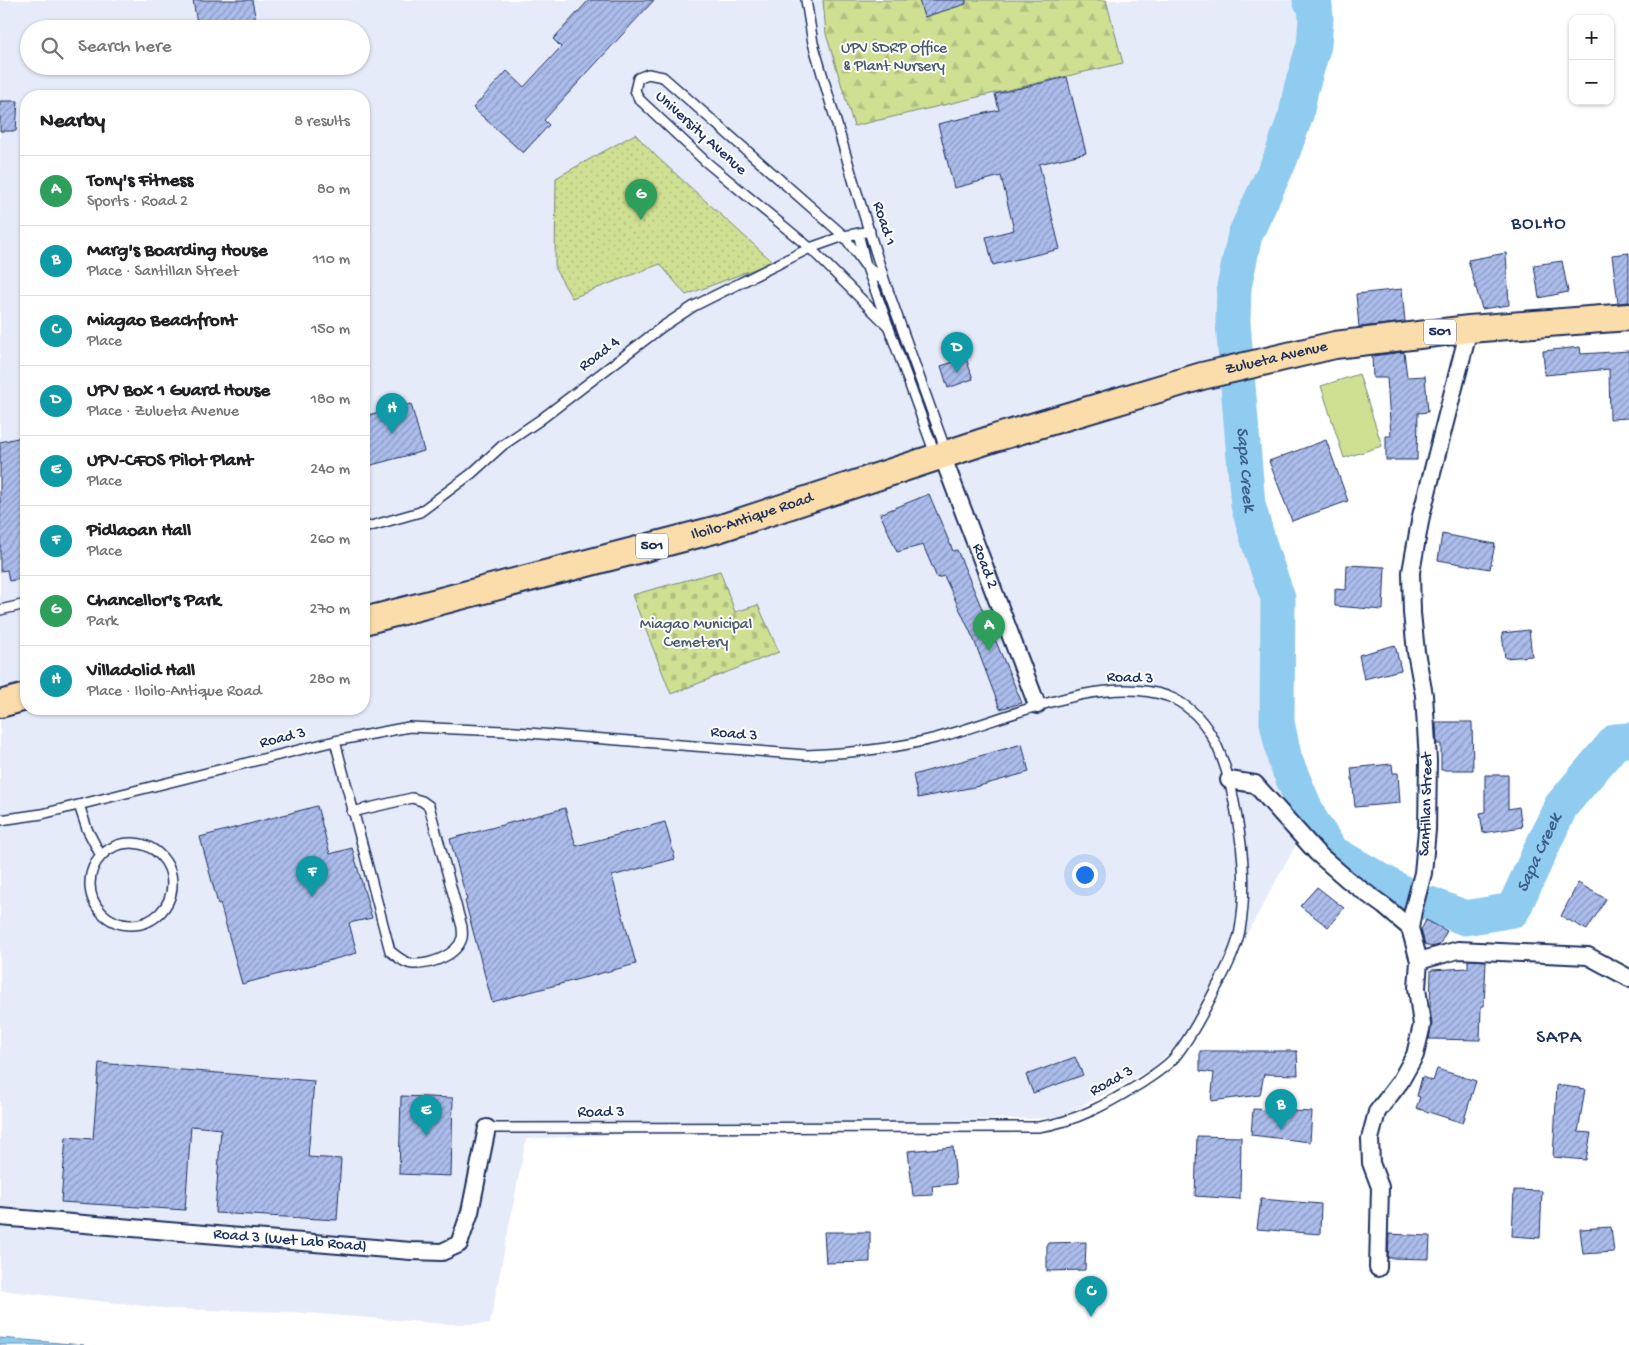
<!DOCTYPE html>
<meta charset="utf-8">
<style>
body{margin:0;font-family:"Gochi Hand",sans-serif;background:#f2f2f2;color:#202124}
.controls{position:absolute;right:15px;top:15px;display:grid;overflow:hidden;border-radius:10px;box-shadow:0 1px 4px #0004}
.controls button{width:45px;height:45px;display:grid;place-items:center;padding:0;border:0;border-bottom:1px solid #e0e0e0;background:#fff;color:#202124;font:25px sans-serif}
.you{position:absolute;left:1084px;top:874px;width:18px;height:18px;margin:-12px;border:4px solid #fff;border-radius:50%;background:#1a73e8;box-shadow:0 0 0 8px #1a73e833}
.badge{display:grid;place-items:center;width:32px;height:32px;border-radius:50%;background:#ea580c;color:#fff;font-size:16px;font-weight:700}
.pin{position:absolute;translate:-50% -41px;filter:drop-shadow(0 1px 2px #0008)}
.pin::after{content:'';position:absolute;top:26px;width:18px;height:15px;background:inherit;clip-path:polygon(0 0,100% 0,50% 100%)}
.list{margin:0;padding:0;list-style:none}
h2{display:flex;justify-content:space-between;align-items:center;height:65px;margin:0;padding:0 20px;font-size:21px}
h2 small{font-size:16px;font-weight:400;color:#757577}
.list li{display:grid;grid-template-columns:32px 1fr auto;gap:15px;align-items:center;box-sizing:border-box;height:70px;padding:0 20px;border-top:1px solid #e0e0e0}
.list b{display:block;font-size:19px;white-space:nowrap}
.list p{margin:0;font-size:16px;white-space:nowrap;color:#757577}
.list em{font-size:16px;font-style:normal;color:#757577}
.icon{flex:none;width:28px;height:28px;fill:none;stroke:currentColor;stroke-width:2;stroke-linecap:round;stroke-linejoin:round}
.map{position:relative;flex:none;width:1629px;height:1345px;overflow:hidden}
.search{position:absolute;background:#fff;box-shadow:0 1px 4px #0004;left:20px;top:20px;width:350px;height:55px;display:flex;align-items:center;gap:12px;box-sizing:border-box;padding:0 18px;border-radius:28px;color:#757577;font-size:19px}
.panel{position:absolute;background:#fff;box-shadow:0 1px 4px #0004;left:20px;top:90px;width:350px;height:625px;border-radius:20px}
.map>svg:first-child{display:block}
</style>
<div class="map">
<svg width="1629" height="1345" viewBox="0 0 1629 1345">
<defs>
<pattern id="grass-dots" width="8" height="8" patternUnits="userSpaceOnUse" patternTransform="scale(1.25)"><rect width="8" height="8" fill="#cfe093"/><path d="M2 2h.1M6 6h.1" fill="none" stroke="#b1c081" stroke-width="1.8" stroke-linecap="round"/></pattern>
<pattern id="forest-firs" width="22" height="20" patternUnits="userSpaceOnUse" patternTransform="scale(1.25)"><rect width="22" height="20" fill="#cfe093"/><path d="M5 1l3.5 6h-7zM16 11l3.5 6h-7z" fill="#b1c081"/></pattern>
<pattern id="cemetery-stones" width="16" height="16" patternUnits="userSpaceOnUse" patternTransform="scale(1.25)"><rect width="16" height="16" fill="#cfe093"/><path d="M2 7V4a2 2 0 0 1 4 0v3zM10 15v-3a2 2 0 0 1 4 0v3z" fill="#b1c081"/></pattern>
<pattern id="building-hatch" width="6" height="6" patternUnits="userSpaceOnUse" patternTransform="scale(1.25)"><rect width="6" height="6" fill="#acbdec"/><path d="M-1 1l2-2M0 6l6-6M5 7l2-2" fill="none" stroke="#8b9ac2"/></pattern>
</defs>
<rect width="100%" height="100%" fill="#fff"/>
<filter id="ink" filterUnits="userSpaceOnUse"><feTurbulence type="fractalNoise" baseFrequency=".02" numOctaves="2"/><feDisplacementMap in="SourceGraphic" scale="10" xChannelSelector="R" yChannelSelector="G"/><feConvolveMatrix kernelMatrix="1 2 1 2 8 2 1 2 1" color-interpolation-filters="sRGB"/></filter>
<g filter="url(#ink)">
<path fill="#e6ebf9" fill-rule="evenodd" d="M0,0h1310l5,5 1,14 -2,26 -13,44 -5,26 -16,45 -35,75 -11,52 -1,35 7,93 8,90 14,48 16,45 -1,124 8,38 25,59 -90,164 -40,60 -29,26 -92,49 -242,6 -291,15 -36,185h-43l-153,-12 -123,-3 -171,-19zM29,29h332v37h-332zM26,96h338v613h-338z"/>
<path fill="url(#grass-dots)" stroke="#758878" d="M635,134l22,23 116,105 -87,33 -26,-31 -88,34 -17,-29 1,-91z"/>
<path fill="url(#forest-firs)" stroke="#758878" d="M823,0h283l17,63 -269,63 -28,-92z"/>
<path fill="url(#cemetery-stones)" stroke="#758878" d="M720,571l15,41 23,-7 21,47 -108,42 -39,-99z"/>
<path fill="#cfe093" stroke="#758878" d="M1359,374l23,72 -38,12 -23,-72z"/>
<path fill="#90cbf0" stroke="#618db6" d="M0,1338l84,7h-84z"/>
<g fill="none" stroke-linecap="round" stroke-linejoin="round">
<g stroke="#90cbf0" stroke-width="35">
<path id="s1" d="M1310,0l5,5 1,14 -2,26 -13,44 -5,26 -16,45 -35,75 -11,52 -1,35 3,39 12,144 14,48 16,45 -1,124 8,38 25,59 21,33 75,43"/>
<path id="s2" d="M1430,904l35,14 48,-8 48,-104 55,-65 13,-1"/>
</g>
</g>
<path fill="url(#building-hatch)" stroke="#1b2f5e" d="M193,0h59l5,26 -14,3h-45z
M589,0h65l-110,120 5,5 -26,28 -50,-45 34,-37 17,16 37,-40 -8,-8z
M919,0h47v4l-42,13z
M1067,77l19,76 -47,11 21,85 -67,16 -7,-28 28,-7 -13,-54 -47,12 -16,-64 61,-14 -4,-16z
M0,101h18l-2,30h-16z
M1506,253l3,52 -27,4 -14,-49z
M1629,253v49l-11,1 -6,-48z
M1562,261l6,31 -29,6 -5,-33z
M1402,289l3,33 -46,5 -3,-33z
M1580,347l1,7 48,-3v67l-19,1 -1,-50 -64,6 -2,-24z
M1404,352l3,25 18,-1 3,36 -10,1 -1,47h-31v-24h5l-4,-58h-14l-1,-22z
M966,358l7,21 -25,9 -7,-22z
M411,404l13,47 -60,16v-51z
M26,436v130h-3l3,12 -17,3 -2,-11 -7,1v-129z
M1326,440l22,61 -56,20 -23,-60z
M929,494l24,57 4,-1 65,153 -22,6 -26,-69 -30,-64 -7,2 -14,-33 -26,7 -9,-21 -8,-17z
M1442,534l53,10 -5,25 -52,-9z
M1347,565l38,2 -2,43 -48,-4v-17l11,1z
M1529,630l3,26 -27,2 -3,-25z
M1395,645l6,25 -37,9 -5,-24z
M1436,722h36l1,48h-32v-26h-4z
M1022,744l7,28 -50,14 -61,12 -5,-23z
M1392,764l1,9h5l2,30 -45,4 -4,-39z
M1485,775h23v34l11,-2 3,20 -39,6 -3,-20 5,-1z
M317,806l13,48 22,-6 20,70 -23,5 8,30 -115,31 -22,-81 -2,1 -18,-67z
M565,808l11,38 89,-24 10,37 -63,17 24,88 -144,38 -27,-101 2,-1 -17,-61z
M1578,883l28,16 -19,31 -26,-14z
M1317,887l27,21 -16,19 -28,-21z
M1426,920l21,11 -8,14 -8,2 -6,-3 -4,-14z
M1468,960l18,1 -2,45h-3l-1,34 -51,-1 3,-15 -2,-15 1,-39 37,-2z
M1200,1051h97l1,24 -34,-1 -4,21 -49,6 3,-28 -14,-2z
M1075,1057l8,18 -50,18 -7,-18z
M99,1063l215,18 -6,76 33,2 -4,61 -122,-7 6,-84 -30,-3 -6,84 -124,-8 5,-65 27,2z
M1437,1069l39,12 -13,42 -47,-15 4,-11 -3,-1 5,-19 11,4z
M1557,1085l28,4 -7,43 13,1 -5,27 -33,-3z
M401,1096l52,2 -2,78 -52,-2z
M1253,1109l59,3 -2,30 -59,-7z
M1197,1136l44,1 -1,62 -45,-3z
M953,1147l3,37 -24,2 1,9 -20,1 -5,-45z
M1514,1190l28,1 -2,47 -28,-2z
M1261,1199l60,5 -1,30 -63,-5z
M1611,1227l3,25 -31,2 -3,-25z
M824,1232h46v30l-44,1z
M1389,1234l41,2 -1,23 -41,-1z
M1086,1242l-1,28 -38,1v-28z"/>
<g fill="none" stroke-linecap="round" stroke-linejoin="round">
<defs>
<path id="service" d="M806,0l7,43 41,140 31,99 61,169
M858,233l8,32 69,189
M885,282l-21,-18 -20,-28 -181,-159 -15,-3 -10,4 -3,12 4,9 66,62 105,87 79,79
M364,528l56,-16 51,-38 32,-29 37,-25 122,-93 32,-21 116,-58 34,-12 26,-5
M0,610l26,-6
M335,741l55,210c6,5 14,12 23,13 16,1 44,-8 49,-26 1,-3 0,-8 0,-11l-33,-121 -7,-5 -10,-3 -60,14
M79,805l8,24 14,27
M0,820l42,-6 293,-73 74,-14 94,4 304,24c43,-2 87,-6 129,-17 66,-17 163,-65 231,-42 40,15 56,57 65,96 10,47 16,91 8,138 -4,21 -15,42 -25,60 -12,23 -25,48 -41,68 -9,10 -22,18 -34,26 -31,19 -64,38 -102,43l-551,1
M90 884a41 41 0 1 1 82 0a41 41 0 1 1-82 0Z"/>
<g id="minor">
<path id="s3" d="M942,455l95,250"/>
<path d="M1229,780l26,4 62,69 31,27 36,26 26,22"/>
<path d="M1419,961l39,-11 130,6 41,22"/>
<path id="s4" d="M0,1217l411,34 31,1 17,-8 11,-32 17,-84"/>
<path id="s5" d="M1378,1268l2,-81 -9,-24 -1,-24 7,-27 23,-30 15,-27 7,-30 -5,-37 2,-27 -9,-33 3,-17 10,-38 4,-43 1,-69 -4,-66 -8,-43 -4,-39 -1,-41 10,-56 48,-187"/>
</g>
<g id="primary">
<path id="s6" d="M364,621l354,-92 277,-91 207,-62 133,-31 134,-16 160,-12"/>
<path d="M0,704l26,-7"/>
</g>
</defs>
<use href="#service" stroke="#1b2f5e" stroke-width="12"/>
<use href="#minor" stroke="#1b2f5e" stroke-width="20"/>
<use href="#primary" stroke="#1b2f5e" stroke-width="30"/>
<use href="#service" stroke="#fff" stroke-width="9"/>
<use href="#minor" stroke="#fff" stroke-width="16"/>
<use href="#primary" stroke="#fbddab" stroke-width="26"/>
</g>
</g>
<g text-anchor="middle" dominant-baseline="central" stroke-width="4" stroke-linejoin="round" paint-order="stroke">
<g fill="#fff" stroke="#5f6d8e" stroke-width="1">
<rect x="1424" y="319.5" width="32" height="25" rx="4"/>
<rect x="636" y="533.5" width="32" height="25" rx="4"/>
</g>
<g font-size="15" font-weight="bold" fill="#1b2f5e">
<text x="1440" y="332">501</text>
<text x="652" y="546">501</text>
</g>
<g font-size="16" fill="#485b6b" stroke="#fff">
<text x="894" y="49">UPV SDRP Office<tspan x="894" dy="18">&amp; Plant Nursery</tspan></text>
<text x="696" y="625">Miagao Municipal<tspan x="696" dy="18">Cemetery</tspan></text>
</g>
<g font-size="16" fill="#1b2f5e" stroke="#fff">
<text transform="translate(700 134) rotate(42)">University Avenue</text>
<text transform="translate(883 224) rotate(72)">Road 1</text>
<text transform="translate(600 355) rotate(-37)">Road 4</text>
<text stroke="none"><textPath href="#s6" startOffset="950">Zulueta Avenue</textPath></text>
<text stroke="none"><textPath href="#s6" startOffset="402">Iloilo-Antique Road</textPath></text>
<text stroke="none"><textPath href="#s3" startOffset="119">Road 2</textPath></text>
<text transform="translate(1130 679) rotate(2)">Road 3</text>
<text transform="translate(734 735) rotate(5)">Road 3</text>
<text transform="translate(283 739) rotate(-14)">Road 3</text>
<text stroke="none"><textPath href="#s5" startOffset="482">Santillan Street</textPath></text>
<text transform="translate(1112 1082) rotate(-29)">Road 3</text>
<text x="601" y="1113">Road 3</text>
<text stroke="none"><textPath href="#s4" startOffset="291">Road 3 (Wet Lab Road)</textPath></text>
</g>
<g font-size="18" font-style="italic" fill="#3e5e8a" stroke="#fff">
<text stroke="none"><textPath href="#s1" startOffset="486">Sapa Creek</textPath></text>
<text stroke="none"><textPath href="#s2" startOffset="149">Sapa Creek</textPath></text>
</g>
<g font-size="19" letter-spacing="1" fill="#1b2f5e" stroke="#fff">
<text x="1539" y="224">BOLHO</text>
<text x="1559" y="1038">SAPA</text>
</g>
</g>
</svg>
<div class="controls">
<button>+</button>
<button>−</button>
</div>
<div class="you"></div>
<div class="pin badge" style="left:989px;top:651px;background:#2e9e5b">A</div>
<div class="pin badge" style="left:1281px;top:1130px;background:#0f9aa8">B</div>
<div class="pin badge" style="left:1091px;top:1317px;background:#0f9aa8">C</div>
<div class="pin badge" style="left:957px;top:373px;background:#0f9aa8">D</div>
<div class="pin badge" style="left:426px;top:1136px;background:#0f9aa8">E</div>
<div class="pin badge" style="left:312px;top:897px;background:#0f9aa8">F</div>
<div class="pin badge" style="left:641px;top:220px;background:#2e9e5b">G</div>
<div class="pin badge" style="left:392px;top:434px;background:#0f9aa8">H</div>
<div class="search"><svg class="icon" aria-label="search" viewBox="0 0 24 24"><circle cx="10" cy="10" r="6"/><path d="M15 15l6 6"/></svg>Search here</div>
<section class="panel">
<h2>Nearby<small>8 results</small></h2>
<ul class="list">
<li><span class="badge" style="background:#2e9e5b">A</span><div><b>Tony's Fitness</b><p>Sports · Road 2</p></div><em>80 m</em></li>
<li><span class="badge" style="background:#0f9aa8">B</span><div><b>Marg's Boarding House</b><p>Place · Santillan Street</p></div><em>110 m</em></li>
<li><span class="badge" style="background:#0f9aa8">C</span><div><b>Miagao Beachfront</b><p>Place</p></div><em>150 m</em></li>
<li><span class="badge" style="background:#0f9aa8">D</span><div><b>UPV Box 1 Guard House</b><p>Place · Zulueta Avenue</p></div><em>180 m</em></li>
<li><span class="badge" style="background:#0f9aa8">E</span><div><b>UPV-CFOS Pilot Plant</b><p>Place</p></div><em>240 m</em></li>
<li><span class="badge" style="background:#0f9aa8">F</span><div><b>Pidlaoan Hall</b><p>Place</p></div><em>260 m</em></li>
<li><span class="badge" style="background:#2e9e5b">G</span><div><b>Chancellor's Park</b><p>Park</p></div><em>270 m</em></li>
<li><span class="badge" style="background:#0f9aa8">H</span><div><b>Villadolid Hall</b><p>Place · Iloilo-Antique Road</p></div><em>280 m</em></li>
</ul>
</section>
</div>
